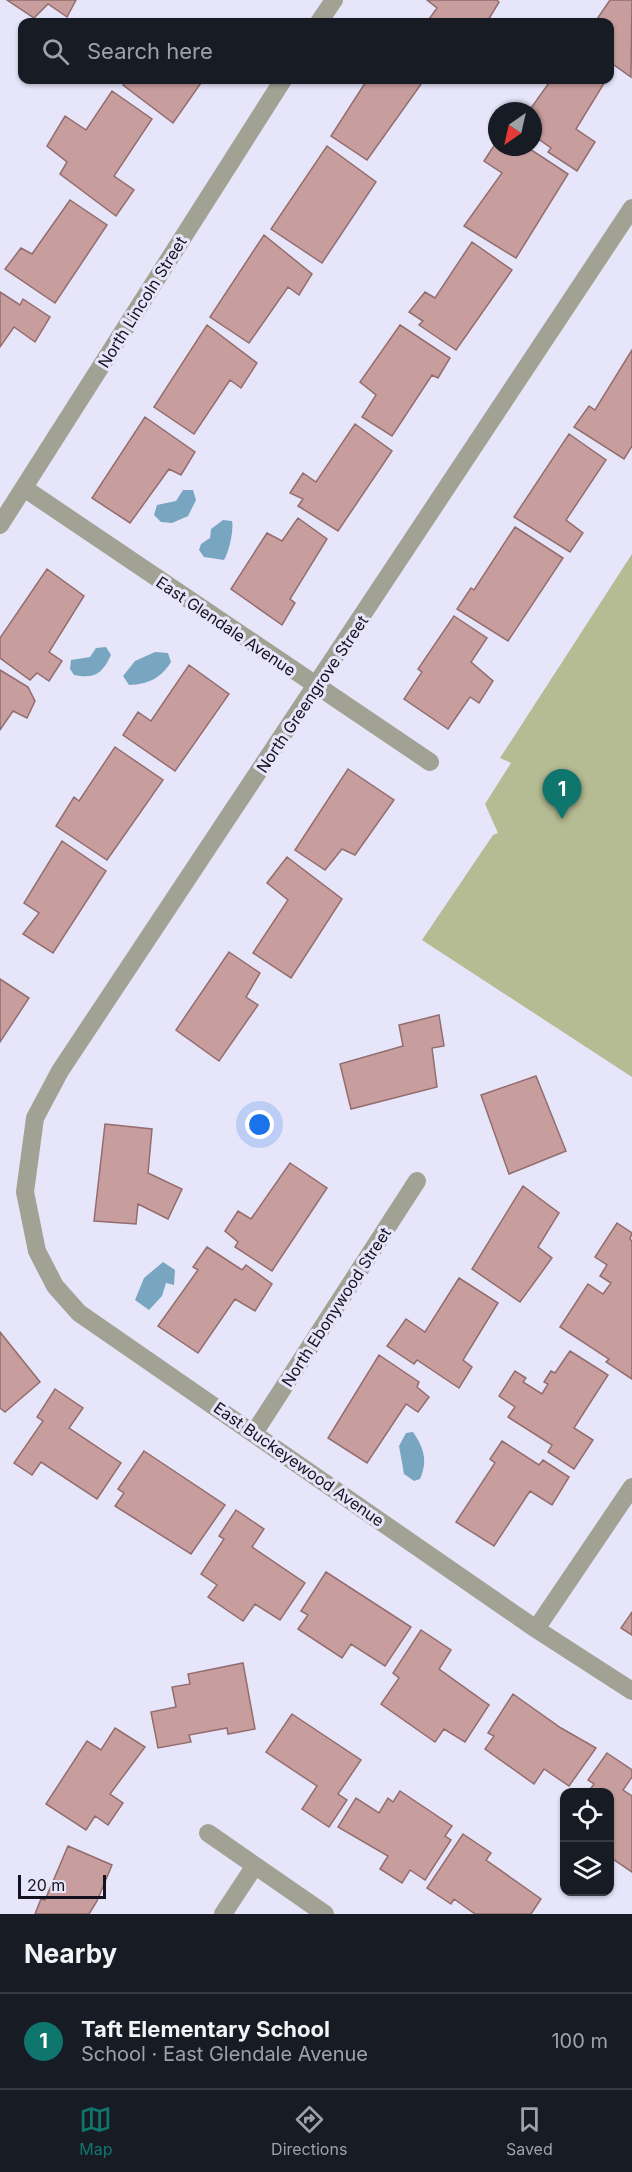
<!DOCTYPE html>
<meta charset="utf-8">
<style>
body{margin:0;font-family:Inter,sans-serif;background:#242831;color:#f1f3f6}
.controls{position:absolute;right:18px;bottom:18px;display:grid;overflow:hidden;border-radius:12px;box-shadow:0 2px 4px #0004}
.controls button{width:54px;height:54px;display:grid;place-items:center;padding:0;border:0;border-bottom:2px solid #363941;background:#171b24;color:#f1f3f6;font:30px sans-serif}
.compass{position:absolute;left:488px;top:102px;width:54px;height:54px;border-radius:50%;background:#171b24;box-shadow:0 2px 4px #0004;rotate:214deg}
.scale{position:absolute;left:18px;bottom:15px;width:88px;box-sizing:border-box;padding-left:6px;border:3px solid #14121e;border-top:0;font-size:16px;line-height:21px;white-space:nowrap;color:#14121e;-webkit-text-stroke:4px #e7e5fa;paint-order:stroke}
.you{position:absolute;left:260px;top:1125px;width:21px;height:21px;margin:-15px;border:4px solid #fff;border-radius:50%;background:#1a73e8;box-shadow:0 0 0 9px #1a73e833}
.badge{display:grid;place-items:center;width:39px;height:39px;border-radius:50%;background:#0f766e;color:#fff;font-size:20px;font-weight:700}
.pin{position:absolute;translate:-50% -50px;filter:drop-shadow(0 2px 3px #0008)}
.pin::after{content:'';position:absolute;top:32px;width:21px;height:18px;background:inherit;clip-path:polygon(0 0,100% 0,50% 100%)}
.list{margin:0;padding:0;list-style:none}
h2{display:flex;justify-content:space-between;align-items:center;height:78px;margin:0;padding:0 24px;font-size:26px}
h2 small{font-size:20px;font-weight:400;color:#9ea1a6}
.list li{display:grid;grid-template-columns:39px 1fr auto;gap:18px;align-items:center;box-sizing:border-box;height:96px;padding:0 24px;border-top:2px solid #363941}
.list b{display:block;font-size:22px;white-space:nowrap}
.list p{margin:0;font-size:20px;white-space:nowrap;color:#9ea1a6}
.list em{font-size:20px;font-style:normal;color:#9ea1a6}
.icon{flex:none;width:33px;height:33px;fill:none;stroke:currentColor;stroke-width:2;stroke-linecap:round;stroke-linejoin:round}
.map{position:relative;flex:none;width:632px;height:1914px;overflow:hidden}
.search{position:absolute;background:#171b24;box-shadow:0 2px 4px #0004;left:18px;right:18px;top:18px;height:66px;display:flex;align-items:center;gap:15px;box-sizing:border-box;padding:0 21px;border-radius:12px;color:#9ea1a6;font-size:22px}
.sheet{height:174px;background:#171b24}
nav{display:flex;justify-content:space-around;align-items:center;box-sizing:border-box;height:84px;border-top:2px solid #363941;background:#171b24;font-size:16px;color:#9ea1a6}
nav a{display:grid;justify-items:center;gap:3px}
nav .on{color:#0f766e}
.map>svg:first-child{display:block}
</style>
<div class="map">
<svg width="632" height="1914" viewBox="0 0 632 1914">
<rect width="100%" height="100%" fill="#e7e5fa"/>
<path fill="#b5bb92" d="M632,554v523l-210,-137 71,-105 5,-2 -13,-29 26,-41 -11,-5z"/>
<path fill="#78a6c1" d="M183,490h10l3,10 -8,16 -16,7 -11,-1 -7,-7 3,-10 19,-4z
M223,520l9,1c2,9 -3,31 -8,39l-20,-3 -5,-7 2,-6 9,-6 1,-9z
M106,647l5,8c-9,19 -16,24 -37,20l-4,-6 1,-9 19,-3 6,-9z
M155,652l13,1 3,9c-10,16 -22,22 -42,23l-6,-9 12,-15z
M163,1262l12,8 -1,15 -8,-2 -4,13 -13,14 -14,-10 9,-22z
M413,1432c11,16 15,29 7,47l-6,2 -10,-7 -5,-28 7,-13z"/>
<path fill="#c79e9d" stroke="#936d6d" stroke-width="1.5" d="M7,0h69l-9,17 -19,-13 -14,14z
M427,0h70l2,2 -12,20h-60l10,-14z
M610,0h22l-1,77 -21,-15v-40h-15z
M127,80h76l-30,43 -50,-38z
M367,80h57l-57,80 -36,-24z
M551,80h55l-30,49 19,13 -18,29 -29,-19 3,-4 -18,-13v-24h-4z
M112,91l40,28 -38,57 20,14 -18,26 -56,-42 7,-12 -20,-16 18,-30 21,14z
M497,141v6h30l41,27 -52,84 -52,-32 38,-53 -18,-12z
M327,146l49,36 -54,81 -51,-34z
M70,200l37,25 -52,78 -50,-34 16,-21 11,6z
M264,235l48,39 -13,21 -11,-8 -39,56 -39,-26z
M472,242l40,28 -56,80 -37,-25 4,-4 -14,-9 16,-20 10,6z
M0,292l20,13 3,-6 27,18 -15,25 -21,-15 -14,20z
M207,325l50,38 -16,25 -11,-8 -36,54 -40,-27z
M400,325l50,33 -12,20 -6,-3 -40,61 -30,-19 14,-22 -16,-13z
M632,350v96l-8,13 -50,-32 15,-21 6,4z
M145,417l50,35 -14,23 -12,-6 -39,54 -38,-25z
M355,424l37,27 -54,80 -40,-25 5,-7 -13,-6 13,-20 13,9z
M569,434l37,26 -40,60 17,13 -13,19 -56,-35z
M298,518l29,21 -37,60 5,4 -13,22 -51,-36 36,-56 15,8z
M515,527l48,31 -55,83 -51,-32 14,-21 3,2z
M47,569l37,27 -35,56 13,9 -13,20 -12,-8 -7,7 -30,-22v-20z
M454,616l33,22 -16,24 22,19 -14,22 -9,-6 -22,32 -44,-30 18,-27 -4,-3z
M189,665l40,29 -54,77 -52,-36 15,-23 13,9z
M0,670l28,17 7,14 -8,17 -14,-7 -13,19z
M115,747l48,33 -56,80 -51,-34 18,-29 5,4z
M348,769l46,31 -39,55 -13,-6 -17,21 -30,-20z
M62,841l44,30 -53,82 -30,-19 16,-21 -15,-10z
M287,857l55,42 -51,79 -38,-25 35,-53 -21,-17z
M229,952l31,21 -14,24 12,8 -39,56 -43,-31z
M0,979l29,19 -29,44z
M439,1015l5,31 -12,2 5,39 -86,22 -11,-45 63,-18 -4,-21z
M536,1076l30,75 -57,23 -28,-79z
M105,1124l47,5 -4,44 34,16 -14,30 -30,-15 -2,20 -42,-3z
M290,1163l37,25 -55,83 -37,-24 3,-5 -13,-11 13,-20 13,8z
M523,1186l36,27 -21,34 14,11 -32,44 -48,-33z
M617,1223l15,10 -2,6 2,2v138l-26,-17 3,-3 -49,-32 28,-43 15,10 8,-11 -11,-7 7,-11 -12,-8z
M207,1247l35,23 4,-5 26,19 -17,27 -20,-12 -37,54 -40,-27 40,-56 -5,-3z
M459,1278l39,25 -35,57 9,7 -13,21 -42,-28 -3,4 -27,-18 19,-27 19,13z
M0,1332l40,50 -35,30 -5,-4z
M570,1351l38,24 -34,53 19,12 -19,29 -26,-17 4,-7 -44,-28 7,-10 -16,-11 16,-25 11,7 -3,4 19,12 6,-10 -4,-2 7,-11 4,2z
M379,1355l40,27 -2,5 12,10 -11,15 -12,-8 -39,59 -39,-25z
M55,1389l28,19 -14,20 52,35 -24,36 -56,-37 -9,13 -18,-12 29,-42 -6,-4z
M502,1441l37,24 4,-5 26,17 -17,28 -22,-14 -36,55 -38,-24 39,-59 -5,-4z
M144,1451l81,54 -34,49 -76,-48 9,-13 -6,-4z
M236,1510l28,19 -12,18 53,36 -25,37 -25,-16 -12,17 -35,-24 9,-12 -16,-11 23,-35 -5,-3z
M326,1572l85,55 -26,39 -34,-22 -9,14 -44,-29 10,-14 -7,-4z
M632,1612v23l-11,-7z
M421,1630l30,20 -12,19 50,36 -24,37 -21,-13 -9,13 -54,-38 18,-26 -6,-5z
M243,1663l12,66 -27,5 -1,-6 -38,7 2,7 -33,6 -7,-36 25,-5 -4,-20 18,-3 -2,-10z
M513,1694l48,34 35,20 -27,38 -25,-17 -10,15 -49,-35 9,-13 -6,-3z
M292,1714l69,46 -23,34 9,6 -18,27 -27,-18 15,-23 -51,-34z
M115,1728l30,19 -35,47 13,9 -15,22 -13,-9 -9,14 -40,-26 41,-63 14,9z
M607,1753l25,17v7l-9,13 9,6v76l-22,-15v-65h-22l6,-8 -6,-4z
M400,1791l52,35 -7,10 6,4 -26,40 -15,-10 -8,13 -22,-14 8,-13 -50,-29 18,-29 23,15 9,-15 5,4z
M463,1834l28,19 -5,7 55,39 -10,15h-56l-21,-15 -3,5 -24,-16z
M68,1846l44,19 -15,36 -8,13h-54l6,-15 4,1z"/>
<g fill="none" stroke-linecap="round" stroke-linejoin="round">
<path stroke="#a1a293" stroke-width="18" d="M319,22l15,-22
M632,208l-572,863 -25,47 -10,74 12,59 18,35 24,27 457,316 96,62
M24,488l406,274
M0,525l283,-445
M254,1433l163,-252
M536,1629l96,-142
M208,1833l117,81
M223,1914l31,-47"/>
</g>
<g text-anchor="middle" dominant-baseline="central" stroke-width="6" stroke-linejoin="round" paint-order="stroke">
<g font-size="16" fill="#14121e" stroke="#e7e5fa">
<text transform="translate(142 302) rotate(-58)">North Lincoln Street</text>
<text transform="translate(226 626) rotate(34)">East Glendale Avenue</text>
<text transform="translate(312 694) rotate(-56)">North Greengrove Street</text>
<text transform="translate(336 1307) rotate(-57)">North Ebonywood Street</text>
<text transform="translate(299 1464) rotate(35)">East Buckeyewood Avenue</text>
</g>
</g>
</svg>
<div class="controls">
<button><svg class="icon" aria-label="locate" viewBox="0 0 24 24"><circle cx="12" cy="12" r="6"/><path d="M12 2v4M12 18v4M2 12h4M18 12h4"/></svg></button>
<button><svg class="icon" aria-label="layers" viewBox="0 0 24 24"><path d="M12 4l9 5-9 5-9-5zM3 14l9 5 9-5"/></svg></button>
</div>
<svg class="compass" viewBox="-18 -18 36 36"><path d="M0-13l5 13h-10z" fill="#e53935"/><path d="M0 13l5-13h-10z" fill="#9ea1a6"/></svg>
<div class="scale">20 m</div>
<div class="you"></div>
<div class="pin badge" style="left:562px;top:819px">1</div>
<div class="search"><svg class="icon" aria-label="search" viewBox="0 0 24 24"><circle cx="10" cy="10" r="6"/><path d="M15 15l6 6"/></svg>Search here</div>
</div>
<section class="sheet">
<h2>Nearby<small></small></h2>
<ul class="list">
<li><span class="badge">1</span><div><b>Taft Elementary School</b><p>School · East Glendale Avenue</p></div><em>100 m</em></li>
</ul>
</section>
<nav>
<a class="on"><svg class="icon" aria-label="map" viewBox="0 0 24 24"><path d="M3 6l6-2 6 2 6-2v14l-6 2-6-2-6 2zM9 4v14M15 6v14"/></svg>Map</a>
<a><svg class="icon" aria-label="directions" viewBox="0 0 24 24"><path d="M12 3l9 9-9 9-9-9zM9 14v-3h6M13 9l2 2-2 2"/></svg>Directions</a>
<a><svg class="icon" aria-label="saved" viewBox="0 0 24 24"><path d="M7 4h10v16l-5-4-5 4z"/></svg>Saved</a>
</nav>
